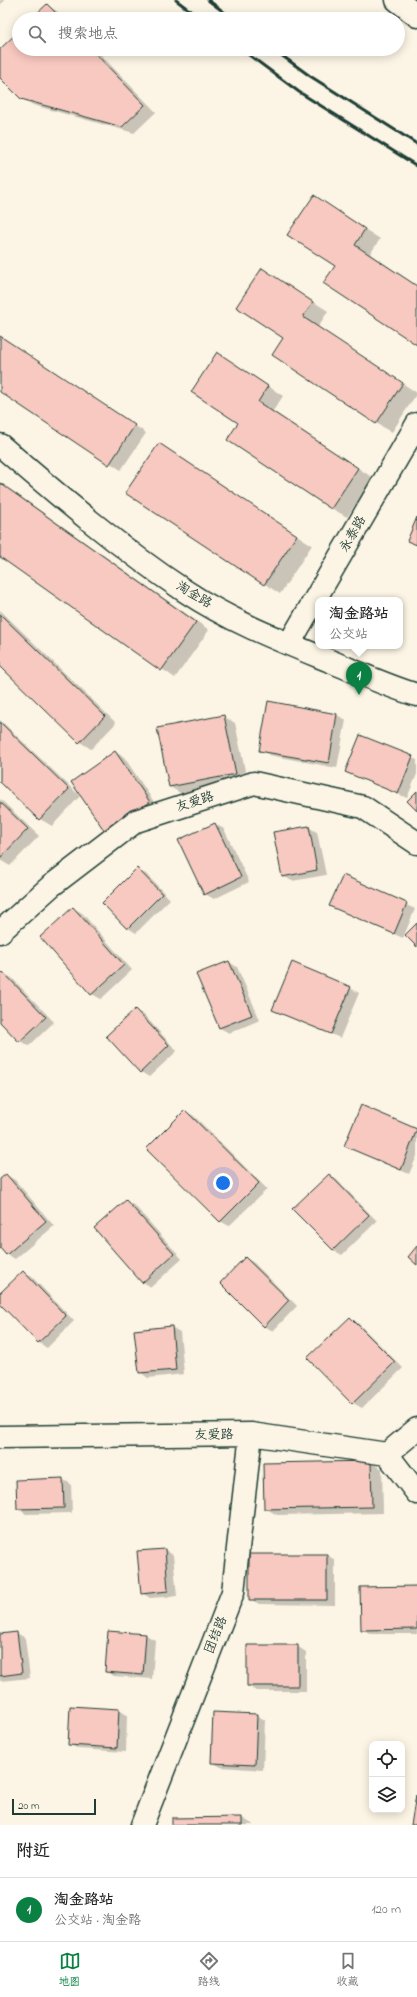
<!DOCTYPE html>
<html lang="zh">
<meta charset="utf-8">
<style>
body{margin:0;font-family:"Indie Flower","LXGW WenKai TC",sans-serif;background:#f2f2f2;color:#222}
.controls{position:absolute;right:12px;bottom:12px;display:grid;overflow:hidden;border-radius:8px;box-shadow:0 2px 10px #0003}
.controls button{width:36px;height:36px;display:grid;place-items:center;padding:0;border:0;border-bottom:1px solid #e0e0e0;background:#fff;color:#222;font:20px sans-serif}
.scale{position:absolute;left:12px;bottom:10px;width:84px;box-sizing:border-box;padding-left:4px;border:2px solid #1f3d34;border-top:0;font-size:11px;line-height:14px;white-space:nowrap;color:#1f3d34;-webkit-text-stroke:3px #fcf5e5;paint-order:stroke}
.you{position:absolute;left:223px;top:1183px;width:14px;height:14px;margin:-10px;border:3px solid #fff;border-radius:50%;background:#1a73e8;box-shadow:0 0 0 6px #1a73e833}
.badge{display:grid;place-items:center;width:26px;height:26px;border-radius:50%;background:#0b8043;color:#fff;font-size:13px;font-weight:700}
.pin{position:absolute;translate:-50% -33px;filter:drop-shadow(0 1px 2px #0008)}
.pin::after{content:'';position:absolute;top:21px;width:14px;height:12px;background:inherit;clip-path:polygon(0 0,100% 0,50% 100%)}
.popup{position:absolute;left:315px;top:597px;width:88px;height:52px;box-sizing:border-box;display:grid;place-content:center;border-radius:8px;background:#fff;filter:drop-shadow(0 1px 3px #0005);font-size:13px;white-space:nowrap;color:#767676}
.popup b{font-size:15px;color:#222}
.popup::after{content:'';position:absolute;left:50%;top:100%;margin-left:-8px;border:8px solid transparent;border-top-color:#fff}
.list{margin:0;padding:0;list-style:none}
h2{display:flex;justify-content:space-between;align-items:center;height:52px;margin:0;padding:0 16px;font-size:17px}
h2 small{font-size:13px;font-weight:400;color:#767676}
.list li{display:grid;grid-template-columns:26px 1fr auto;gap:12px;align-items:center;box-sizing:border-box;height:64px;padding:0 16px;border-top:1px solid #e0e0e0}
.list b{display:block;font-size:15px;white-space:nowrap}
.list p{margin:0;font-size:13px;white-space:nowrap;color:#767676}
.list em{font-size:13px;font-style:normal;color:#767676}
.icon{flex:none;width:22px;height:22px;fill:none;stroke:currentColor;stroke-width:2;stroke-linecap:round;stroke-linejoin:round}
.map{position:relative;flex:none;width:417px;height:1825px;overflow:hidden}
.search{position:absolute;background:#fff;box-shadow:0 2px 10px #0003;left:12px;right:12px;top:12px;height:44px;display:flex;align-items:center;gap:10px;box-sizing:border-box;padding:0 14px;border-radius:22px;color:#767676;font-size:15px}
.sheet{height:116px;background:#fff}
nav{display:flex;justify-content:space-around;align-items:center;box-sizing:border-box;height:56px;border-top:1px solid #e0e0e0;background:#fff;font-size:11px;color:#767676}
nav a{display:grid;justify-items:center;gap:2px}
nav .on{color:#0b8043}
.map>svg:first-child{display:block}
</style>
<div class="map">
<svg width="417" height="1825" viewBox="0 0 417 1825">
<rect width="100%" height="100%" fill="#fcf5e5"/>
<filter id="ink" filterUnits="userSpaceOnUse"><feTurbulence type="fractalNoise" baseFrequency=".025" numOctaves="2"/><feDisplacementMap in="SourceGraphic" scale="8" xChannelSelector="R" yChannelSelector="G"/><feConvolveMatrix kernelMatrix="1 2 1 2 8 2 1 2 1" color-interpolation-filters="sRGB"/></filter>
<g filter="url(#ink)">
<path fill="#0003" d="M0,0h5l-5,5z
M47,5l11,7 8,7h-34z
M19,32v17h76l61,63 -22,21 -101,-28 -12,-7 -21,-22v-25z
M329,206l51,33 -10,15 47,32v58l-81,-79z
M262,269l66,42 -10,16 99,66 -25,39 -16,-9 -92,-86z
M0,337l146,96 -25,37 -121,-79z
M233,363l50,33 -10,15 100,67 -26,39 -16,-9 -92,-86z
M175,454l137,91 -32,49 -153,-101z
M0,482l209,148 -34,48 -175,-122z
M0,610l116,113 -25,26 -11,-7 -80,-77z
M269,702l68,13 9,5 -9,48 -68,-13 -8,-5z
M223,716l12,7 12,57 -65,14 -12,-7 -12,-58z
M0,720l80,76 -28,30 -12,-7 -40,-38z
M360,736l57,24v14l-10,24 -61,-26z
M115,752l9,5 34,51 -43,29z
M0,799l39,37 -29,30 -10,-6z
M215,824l9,5 25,53 -35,17 -9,-5z
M308,827l9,5 9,43 -34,6 -9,-5z
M137,870l9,4 24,25 -34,34 -8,-5z
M343,876l72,33 -12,29 -72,-32z
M73,908l9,5 50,57 -31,29 -9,-5z
M229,962l8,5 23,53 -31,13 -9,-5 -22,-53z
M3,973l9,5 42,44 -25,24 -9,-5 -20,-21v-43z
M350,988l9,5 -19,45 -67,-28z
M135,1010l9,5 33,36 -28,26 -8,-5z
M362,1107l55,23v26l-8,18 -63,-28z
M185,1111l9,5 73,73 -38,37 -9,-5z
M6,1175l9,5 39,46 -39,33 -8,-5 -7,-8v-66z
M329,1175l8,5 40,41 -35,34 -9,-5z
M126,1201l9,5 47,53 -31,28 -8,-5z
M246,1258l8,5 43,43 -24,25 -9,-5z
M23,1272l9,5 42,44 -27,27 -8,-5 -39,-41v-8z
M350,1318l8,5 45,45 -41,40 -9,-5 -44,-45z
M171,1327l9,5 4,42 -36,4 -8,-6z
M370,1462l12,7 1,44 -106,2 -12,-7z
M62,1479l9,5 1,29 -46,1 -8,-5z
M165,1550l8,5 4,41 -27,2 -8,-5z
M327,1555l8,5v45l-76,-1 -9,-5z
M417,1587v47h-46l-9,-5z
M17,1633l8,5 5,40 -30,3v-46z
M146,1635l9,5 -3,39 -38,-3 -8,-5z
M297,1646l9,6v39h-50l-8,-5z
M119,1710l8,5 -1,37 -48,-3 -9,-5z
M256,1715l9,5 -2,50 -42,-3 -9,-5z
M417,1797v28h-5z
M242,1818l12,7h-81z"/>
<path fill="#f8c9c0" stroke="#1f3d34" d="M47,4l15,15h-31z
M19,31v18h72l54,56 -23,22 -101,-28 -21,-21v-29z
M314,195l51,34 -10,16 62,41v59l-94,-62 12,-17 -48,-31z
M262,268l51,34 -10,15 100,66 -27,41 -104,-69 11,-17 -47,-31z
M0,336l135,89 -26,40 -109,-73z
M217,352l51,34 -10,16 100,66 -27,41 -104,-69 11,-17 -47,-31z
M159,443l138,92 -33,50 -139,-92z
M0,483l196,139 -35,49 -161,-114z
M417,517v28l-10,-4z
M0,614l105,102 -26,27 -79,-77z
M268,701l69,13 -8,49 -70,-12z
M224,715l12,59 -67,13 -12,-59z
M0,722l69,67 -30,31 -39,-38z
M360,735l53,21 -15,38 -53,-22z
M115,751l35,51 -44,31 -35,-51z
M417,791v20l-10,-10z
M0,802l28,27 -28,29z
M215,823l26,54 -37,18 -26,-55z
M309,826l8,44 -35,7 -9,-45z
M137,868l25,26 -35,35 -25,-26z
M343,875l64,28 -13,31 -65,-28z
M73,907l51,58 -33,30 -51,-58z
M417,923v24l-12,-12z
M229,961l23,54 -33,13 -23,-54z
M292,962l59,25 -20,47 -59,-24z
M3,972l43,45 -27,25 -19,-20v-47z
M135,1009l34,36 -29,28 -34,-37z
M361,1105l56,24 -16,41 -57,-24z
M185,1110l74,73 -39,39 -74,-73z
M6,1174l40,47 -40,34 -6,-7v-69z
M329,1174l40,41 -36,35 -41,-41z
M126,1200l48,54 -32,29 -48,-55z
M417,1246v19l-9,-8z
M245,1257l44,43 -25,27 -44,-44z
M23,1271l43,45 -28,27 -38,-39v-11z
M350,1317l45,45 -43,42 -45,-46z
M172,1326l4,44 -37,3 -5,-43z
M371,1461l1,46 -108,2 -1,-46z
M63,1478l1,30 -47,1 -1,-29z
M165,1549l3,42 -27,3 -4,-43z
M249,1554h78v46h-78z
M417,1586v43l-56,1 -1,-43z
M108,1631l38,3 -3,41 -38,-3z
M17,1632l5,41 -22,3v-42z
M247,1645h51v41h-51z
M70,1706l49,3 -2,39 -49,-3z
M213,1712l44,2 -2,51 -44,-2z
M416,1795l1,30h-6z
M242,1817v8h-70v-7z"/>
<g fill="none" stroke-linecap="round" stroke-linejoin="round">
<defs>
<path id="street" d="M397,0l20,16
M0,445c60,52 120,103 185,146 45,30 96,50 145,70 29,12 57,25 87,34
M289,644l128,-220
M0,932l51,-46 85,-65 118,-38 109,24 54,36
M0,1437l251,-3 136,20 30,-25
M387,1454l30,39
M142,1825l91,-233 18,-158"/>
</defs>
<use href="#street" stroke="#1f3d34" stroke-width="25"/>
<use href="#street" stroke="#fcf5e5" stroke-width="22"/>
<path stroke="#1f3d34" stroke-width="3" d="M176,0l25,19
M208,0l25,19
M241,49l58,43 118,74
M273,49l37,27 107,68"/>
</g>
</g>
<g text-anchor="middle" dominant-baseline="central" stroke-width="3" stroke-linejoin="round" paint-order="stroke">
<g font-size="13" fill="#1f3d34" stroke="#fcf5e5">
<text transform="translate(353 534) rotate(-60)">永泰路</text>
<text transform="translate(194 595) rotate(31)">淘金路</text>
<text transform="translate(195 802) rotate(-18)">友爱路</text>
<text transform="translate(214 1435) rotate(-1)">友爱路</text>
<text transform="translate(216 1635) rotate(-68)">团结路</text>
</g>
</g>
</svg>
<div class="controls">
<button><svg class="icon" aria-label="locate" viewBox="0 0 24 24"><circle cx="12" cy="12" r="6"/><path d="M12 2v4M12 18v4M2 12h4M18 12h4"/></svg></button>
<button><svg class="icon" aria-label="layers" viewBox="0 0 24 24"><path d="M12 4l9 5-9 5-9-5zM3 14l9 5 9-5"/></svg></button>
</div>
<div class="scale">20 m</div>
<div class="you"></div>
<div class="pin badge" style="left:359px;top:695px">1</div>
<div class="popup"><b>淘金路站</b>公交站</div>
<div class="search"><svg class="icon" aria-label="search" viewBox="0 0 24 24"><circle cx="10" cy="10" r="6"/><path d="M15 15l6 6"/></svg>搜索地点</div>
</div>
<section class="sheet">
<h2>附近<small></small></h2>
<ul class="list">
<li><span class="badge">1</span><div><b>淘金路站</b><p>公交站 · 淘金路</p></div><em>120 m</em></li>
</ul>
</section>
<nav>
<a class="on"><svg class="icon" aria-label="map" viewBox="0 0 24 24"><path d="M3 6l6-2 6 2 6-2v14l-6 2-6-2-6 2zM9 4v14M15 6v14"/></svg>地图</a>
<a><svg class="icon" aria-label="directions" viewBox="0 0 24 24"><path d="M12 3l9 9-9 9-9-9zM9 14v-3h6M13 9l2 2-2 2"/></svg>路线</a>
<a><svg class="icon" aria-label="saved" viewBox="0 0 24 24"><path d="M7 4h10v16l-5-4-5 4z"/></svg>收藏</a>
</nav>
